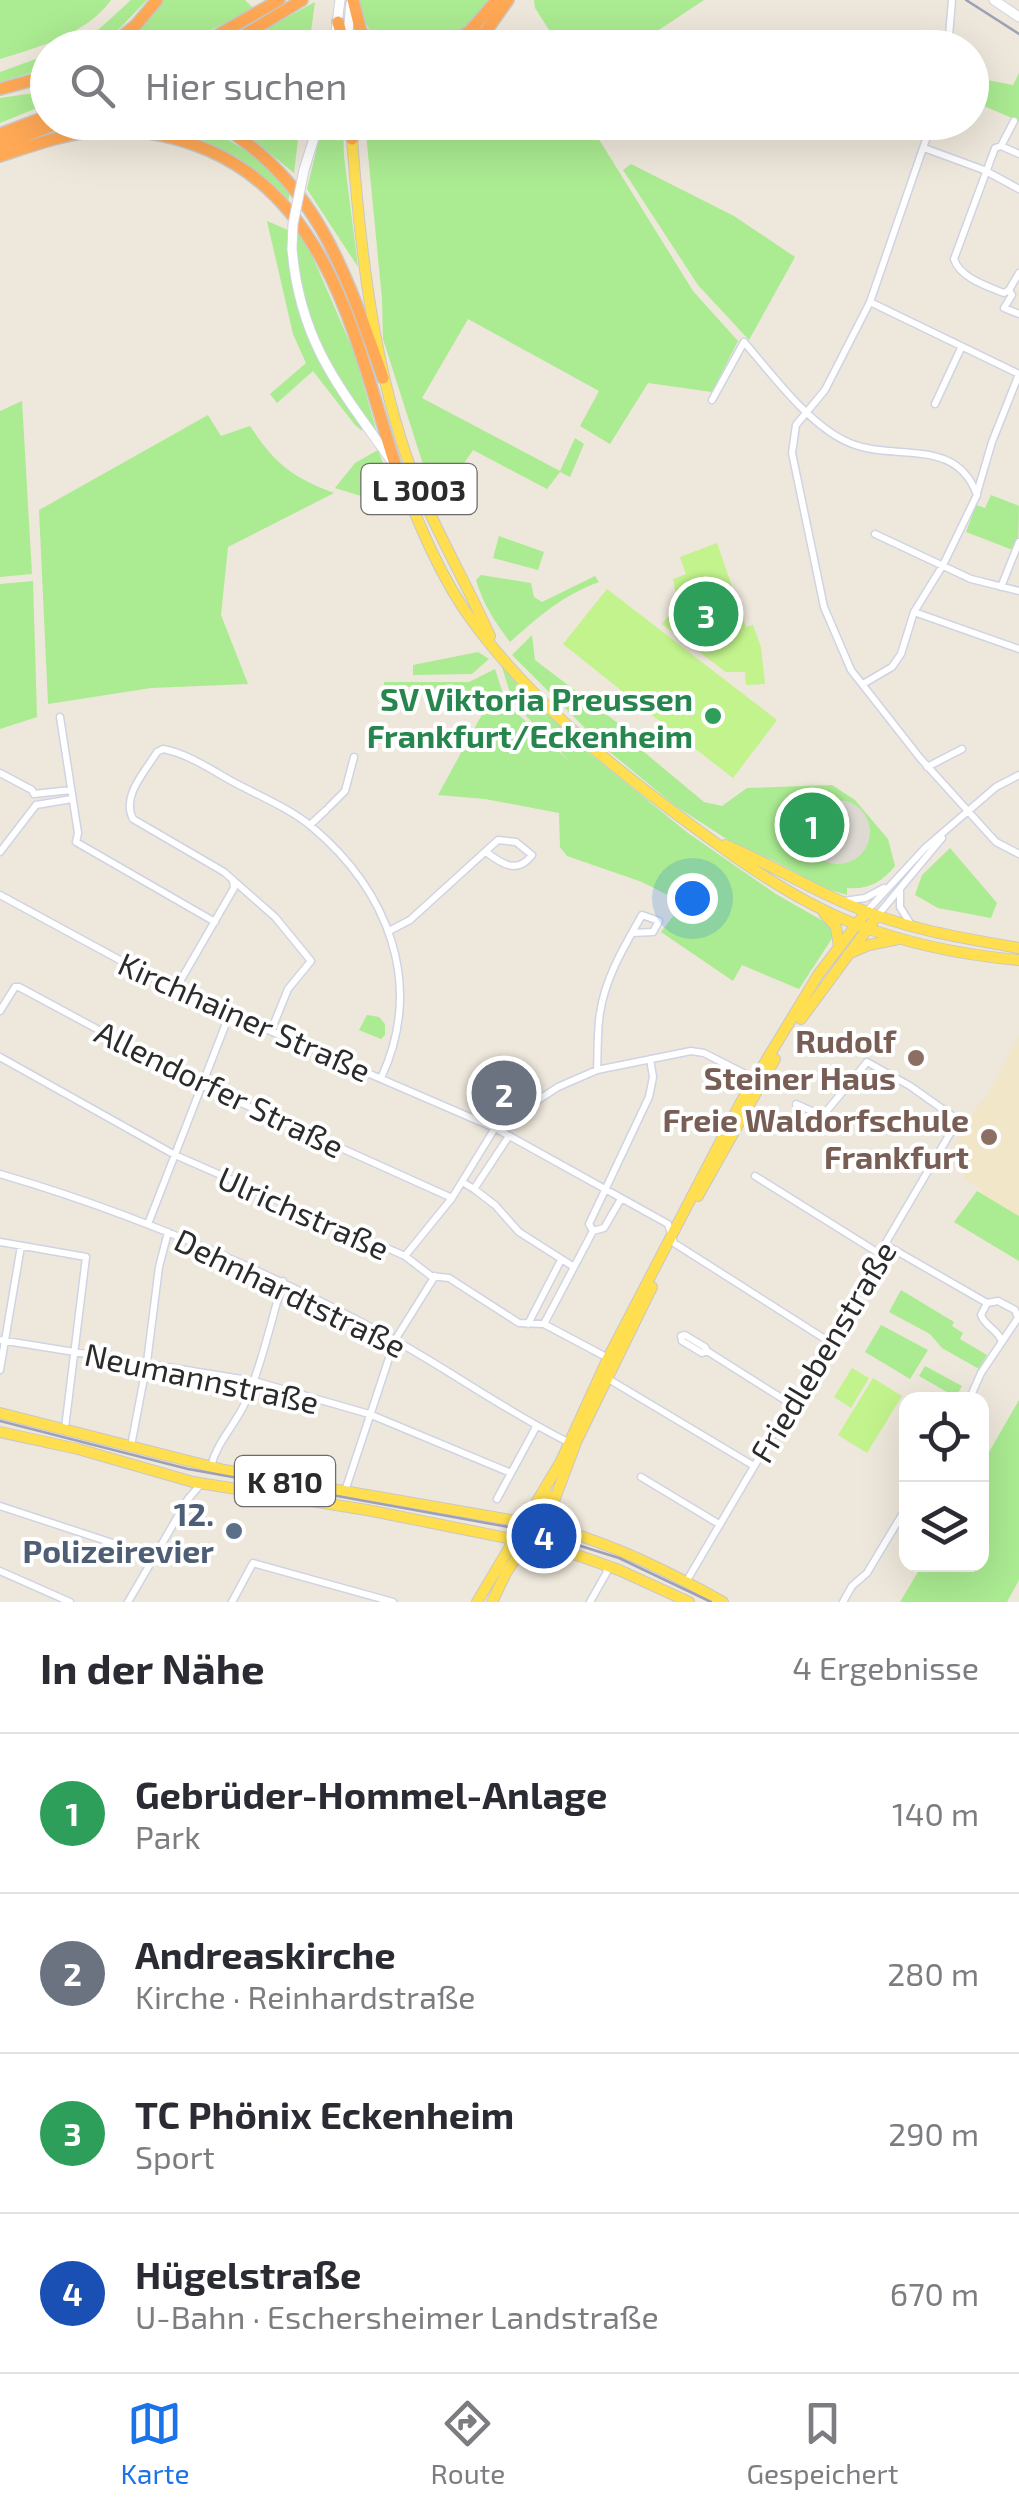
<!DOCTYPE html>
<html lang="de">
<meta charset="utf-8">
<style>
body{margin:0;font-family:"Exo 2",sans-serif;background:#f7f7f7;color:#2b2b33}
.controls{position:absolute;right:30px;bottom:30px;display:grid;overflow:hidden;border-radius:20px;box-shadow:0 10px 40px #0002}
.controls button{width:90px;height:90px;display:grid;place-items:center;padding:0;border:0;border-bottom:2px solid #e1e1e2;background:#fff;color:#2b2b33;font:50px sans-serif}
.you{position:absolute;left:692px;top:898px;width:35px;height:35px;margin:-25px;border:8px solid #fff;border-radius:50%;background:#1a73e8;box-shadow:0 0 0 15px #1a73e833}
.badge{display:grid;place-items:center;width:65px;height:65px;border-radius:50%;background:#1a73e8;color:#fff;font-size:32px;font-weight:700}
.pin{position:absolute;translate:-50% -50%;border:5px solid #fff;box-shadow:0 2px 10px #0006}
.list{margin:0;padding:0;list-style:none}
h2{display:flex;justify-content:space-between;align-items:center;height:130px;margin:0;padding:0 40px;font-size:42px}
h2 small{font-size:32px;font-weight:400;color:#7c7c81}
.list li{display:grid;grid-template-columns:65px 1fr auto;gap:30px;align-items:center;box-sizing:border-box;height:160px;padding:0 40px;border-top:2px solid #e1e1e2}
.list b{display:block;font-size:38px;white-space:nowrap}
.list p{margin:0;font-size:32px;white-space:nowrap;color:#7c7c81}
.list em{font-size:32px;font-style:normal;color:#7c7c81}
.icon{flex:none;width:55px;height:55px;fill:none;stroke:currentColor;stroke-width:2;stroke-linecap:round;stroke-linejoin:round}
.map{position:relative;flex:none;width:1019px;height:1602px;overflow:hidden}
.search{position:absolute;background:#fff;box-shadow:0 10px 40px #0002;left:30px;right:30px;top:30px;height:110px;display:flex;align-items:center;gap:25px;box-sizing:border-box;padding:0 35px;border-radius:55px;color:#7c7c81;font-size:38px}
.sheet{height:770px;background:#fff}
nav{display:flex;justify-content:space-around;align-items:center;box-sizing:border-box;height:140px;border-top:2px solid #e1e1e2;background:#fff;font-size:28px;color:#7c7c81}
nav a{display:grid;justify-items:center;gap:5px}
nav .on{color:#1a73e8}
.map>svg:first-child{display:block}
</style>
<div class="map">
<svg width="1019" height="1602" viewBox="0 0 1019 1602">
<rect width="100%" height="100%" fill="#eee7db"/>
<path fill="#f2e6c9" d="M1019,1036v180l-37,-22 -2,-6 -16,-9v-8l-18,-11 35,-60 3,1z"/>
<path fill="#abeb91" d="M0,0h111c-24,34 -72,47 -111,59z
M131,0h16l-27,28 -25,19h-30l31,-15z
M160,0h85l9,9 -78,38 -62,1z
M359,0h136c-9,9 -17,20 -28,27 -41,27 -100,35 -108,-27z
M534,0h170l-71,47h-73l-25,-39z
M315,2l-6,45h-77z
M47,55v13l-47,14v-10z
M1019,73v48l-47,-20v-24l41,8z
M34,93h13v11l-47,19v-25z
M88,123h112l50,30 40,37 -2,13 -51,-46 -68,-26z
M233,123h67l-6,50z
M323,123h20l1,33 14,111 -51,-78z
M365,123h228l7,18 93,150 45,50 -26,51 -64,-9 -38,61 -30,-18 19,-35 -131,-72 -46,79 138,73 15,-33 9,6 -14,33 -10,-5 -13,17 -74,-39 -37,55 -53,-166 -1,-40z
M631,164l103,52 61,41 -46,83 -51,-55 -75,-115z
M267,221l37,16 50,115 24,84 -16,-21v16l-7,-6 -42,-54 -36,32 -7,-9 36,-31 -13,-29z
M22,401l10,173 -32,3v-166z
M208,415l13,21 29,-10c25,38 42,51 84,67l-106,54 -7,68 27,69 -97,4 -103,16 -9,-194z
M378,450l20,51 -11,3 -52,-16 20,-25z
M991,495l28,11 -1,46 -52,-20 10,-27 9,3z
M499,536l45,16 -6,18 -45,-12z
M481,575l50,8 3,14 8,5 53,-26 4,6c-36,13 -60,34 -89,60 -15,-20 -27,-38 -34,-62z
M33,581l4,136 -37,12v-145z
M532,635l3,25 101,77 2,10 66,55 18,4 25,-18 85,-3 23,15 33,39 7,27c-13,16 -27,24 -48,22v7l-23,-7 -51,-28 -34,-13 -65,-42 -69,-57 -93,-93z
M478,652l11,7 -17,15 -59,1v-10z
M501,664l88,89 99,80 88,61 54,31 4,6 -3,9 -32,49 -57,-24 -9,16 -72,-49 22,-29 -41,-21 -75,-26 -7,-9 -1,-34 -74,-14 -47,-4 53,-97 18,8 61,56 -57,-60z
M495,669l9,28 -15,-5 -105,-7v-3h85z
M950,848l47,55 -6,15 -53,-10 -23,-13 7,-20z
M367,1015l12,2 6,7v11l-4,4 -22,-9z
M977,1191l42,25v45l-65,-39z
M901,1290l53,32 -2,4 11,7 -3,6 27,16 -8,14 -37,-21 -12,-14 -41,-22z
M881,1325l47,25 -18,29 -45,-27z
M925,1366l37,20 -6,11 -37,-21z
M1019,1400v180l-12,22h-107l22,-37 60,-1v-100z"/>
<path fill="#c2f38c" d="M717,543l29,84 7,-2 8,22 4,37 -19,1 -1,-13h-19l-64,-48 16,-20 -5,-25 13,-5 -6,-17z
M607,589l170,131 -44,58 -85,-66 10,-14 -11,13 -84,-67z
M852,1368l17,10 -18,30 -17,-11z
M873,1378l29,18 -35,57 -29,-18z"/>
<path fill="#dedad3" d="M806 832a32 32 0 1 1 64 0a32 32 0 1 1-64 0Z"/>
<g fill="none" stroke-linecap="round" stroke-linejoin="round">
<defs>
<path id="street" d="M948,48l4,-48
M932,122l-62,180 -45,88 -29,35 -4,28 32,154 27,63 69,88 76,84 23,12
M1001,146l13,-25
M924,148l60,22 35,19
M1009,290l-5,3c-17,-7 -44,-15 -50,-34l41,-111 6,-2 18,8
M1009,290l3,5 -8,13 15,6
M1009,290l10,-17
M870,302l149,72
M712,400l32,-58c28,32 66,85 106,101 46,19 106,-7 127,52l-34,70 -29,47 -13,42 -9,13 -29,17
M935,404l26,-56
M977,493l15,-51 27,-68
M875,534l96,45 48,12
M1001,587l18,-45
M914,612l105,37
M60,717l18,116 -2,9 139,80
M927,767l35,-18
M0,773l32,17 2,4
M34,794l37,-4
M36,805l36,-6
M329,807l16,-16 9,-34
M310,825l16,-15
M0,852l36,-47
M234,881l41,36 36,44 -23,28 -17,42
M900,889v18l10,16
M0,895l175,95 320,138 173,96 6,19 154,98
M844,901l21,-3 19,-10
M866,912l59,-64 71,-61 23,-12
M877,916l65,-78
M389,931l21,-11 88,-80 18,2 16,13c-14,19 -29,10 -46,-3
M175,990l59,-102 -1,-8 -9,-8 -91,-53c-12,-23 12,-47 24,-67l6,-3c27,5 51,23 76,36 23,12 53,25 73,42 76,64 113,157 69,251
M0,1011l15,-24h4l182,98 251,113
M0,1057l175,98 230,101 26,20 18,2 70,45 25,1 64,34
M597,1070c1,-19 0,-39 3,-57 5,-35 25,-68 42,-98l17,6 -6,11 -21,1
M0,1174c137,40 266,96 391,164 60,33 116,74 177,104
M755,1176l125,78
M462,1182l12,7 35,-53
M474,1189l21,16 24,27 55,35
M148,1224l82,-211
M593,1231l11,-3 17,-29
M0,1242l86,15 -21,171
M886,1245l101,58 11,-2 17,9 3,8 -37,55 -12,27
M405,1256l47,-58 43,-70 63,-41 39,-17 94,-19 13,2 51,26
M987,1303l-6,12c5,13 17,14 21,27
M528,1324l33,-64
M544,1324l49,-93 -4,-7 60,-127 4,-20 -3,-18
M685,1335l20,12 2,4 -5,2 -20,-12 -1,-5z
M0,1340l254,41 115,33 142,59
M707,1351l84,53
M0,1370l21,-124
M605,1377l149,89
M131,1446l16,-84 12,-95 9,-35
M211,1466c6,-24 24,-41 34,-63 17,-39 26,-82 38,-122
M641,1477l78,47
M345,1491l50,-151 40,-64
M497,1499l39,-72
M0,1506l155,51
M0,1571l70,31
M686,1582l272,-462 -48,-34 -43,-24 -42,51 -11,-1 -18,-8
M128,1602l60,-103 13,-15
M232,1602l21,-39 140,39
M590,1602l17,-30 -2,-7
M843,1602l9,-16 15,-13 39,-65"/>
<path id="secondary" d="M994,0l25,17
M347,42l4,-39
M334,48l6,-48
M304,170l15,-48
M292,249c8,93 47,138 99,211"/>
<path id="primary" d="M352,139c8,107 20,215 54,316 22,63 57,121 84,181
M396,467c21,52 43,109 77,155 65,88 153,156 240,219 42,31 88,61 137,81 54,21 111,33 169,38
M725,845c44,18 83,43 127,61 54,23 109,32 167,42
M824,913l12,14 3,19
M848,954l21,-9 29,-6
M801,1019l76,-103
M698,1196l77,-137
M0,1413l224,57 327,57c62,17 117,44 172,75
M0,1432l78,17 115,33 174,28 190,38 62,22 70,32
M554,1502l5,17 16,12
M533,1529l14,-35
M477,1602l84,-141 47,-103 133,-256 77,-127 48,-63
M492,1602l14,-29 48,-72 23,-61 75,-153"/>
<path id="highway" d="M353,0l8,32 21,16
M338,22l4,15 14,11
M108,48l28,-23 21,-25
M195,48l84,-48
M223,48l79,-48
M437,48l32,-16 28,-32
M462,48l24,-17 22,-31
M0,89l48,-13
M215,122c102,58 131,152 168,256
M0,134l48,-18
M352,139l2,-17
M0,146l61,-24
M0,156c31,-10 63,-22 96,-25 38,-3 76,4 112,19 125,54 150,201 188,317"/>
</defs>
<use href="#street" stroke="#d0d3e5" stroke-width="9"/>
<use href="#secondary" stroke="#d0d3e5" stroke-width="11"/>
<use href="#primary" stroke="#c8c8c8" stroke-width="12"/>
<use href="#highway" stroke="#c8c8c8" stroke-width="14"/>
<use href="#street" stroke="#fff" stroke-width="6"/>
<use href="#secondary" stroke="#fff" stroke-width="9"/>
<use href="#primary" stroke="#ffdf4f" stroke-width="10"/>
<use href="#highway" stroke="#ffa855" stroke-width="11"/>
<path stroke="#9da0b7" stroke-width="2.5" d="M966,0l53,34
M0,1421l188,48 348,63 83,26 92,44"/>
<defs>
<path id="secondary-bridge" d="M292,249l1,-25 11,-54"/>
</defs>
<use href="#secondary-bridge" stroke="#d0d3e5" stroke-width="11" stroke-linecap="butt"/>
<use href="#secondary-bridge" stroke="#fff" stroke-width="9"/>
</g>
<circle fill="#2e9e5b" stroke="#fff" stroke-width="4" cx="713" cy="716" r="10"/>
<g fill="#8d6e63" stroke="#fff" stroke-width="4">
<circle cx="916" cy="1058" r="10"/>
<circle cx="989" cy="1137" r="10"/>
</g>
<circle fill="#5c6f8a" stroke="#fff" stroke-width="4" cx="234" cy="1531" r="10"/>
<g text-anchor="middle" dominant-baseline="central" stroke-width="8" stroke-linejoin="round" paint-order="stroke">
<g fill="#fff" stroke="#6b6b6b" stroke-width="2.5">
<rect x="361.5" y="464" width="115" height="50" rx="8"/>
<rect x="235" y="1456" width="100" height="50" rx="8"/>
</g>
<g font-size="30" font-weight="bold" fill="#2b2b2b">
<text x="419" y="489">L 3003</text>
<text x="285" y="1481">K 810</text>
</g>
<g font-size="32" font-weight="bold" fill="#27864d" stroke="#fff" text-anchor="end">
<text x="693" y="698">SV Viktoria Preussen<tspan x="693" dy="37">Frankfurt/Eckenheim</tspan></text>
</g>
<g font-size="32" fill="#2b2b2b" stroke="#fff">
<text transform="translate(245 1016) rotate(24)">Kirchhainer Straße</text>
<text transform="translate(220 1088) rotate(26)">Allendorfer Straße</text>
<text transform="translate(304 1212) rotate(24)">Ulrichstraße</text>
<text transform="translate(291 1292) rotate(26)">Dehnhardtstraße</text>
<text transform="translate(822 1351) rotate(-59)">Friedlebenstraße</text>
<text transform="translate(202 1377) rotate(12)">Neumannstraße</text>
</g>
<g font-size="32" font-weight="bold" fill="#785e54" stroke="#fff" text-anchor="end">
<text x="896" y="1040">Rudolf<tspan x="896" dy="37">Steiner Haus</tspan></text>
<text x="969" y="1119">Freie Waldorfschule<tspan x="969" dy="37">Frankfurt</tspan></text>
</g>
<g font-size="32" font-weight="bold" fill="#4e5e75" stroke="#fff" text-anchor="end">
<text x="214" y="1513">12.<tspan x="214" dy="37">Polizeirevier</tspan></text>
</g>
</g>
</svg>
<div class="controls">
<button><svg class="icon" aria-label="locate" viewBox="0 0 24 24"><circle cx="12" cy="12" r="6"/><path d="M12 2v4M12 18v4M2 12h4M18 12h4"/></svg></button>
<button><svg class="icon" aria-label="layers" viewBox="0 0 24 24"><path d="M12 4l9 5-9 5-9-5zM3 14l9 5 9-5"/></svg></button>
</div>
<div class="you"></div>
<div class="pin badge" style="left:812px;top:825px;background:#2e9e5b">1</div>
<div class="pin badge" style="left:504px;top:1093px;background:#6b7280">2</div>
<div class="pin badge" style="left:706px;top:614px;background:#2e9e5b">3</div>
<div class="pin badge" style="left:544px;top:1536px;background:#1a4fb4">4</div>
<div class="search"><svg class="icon" aria-label="search" viewBox="0 0 24 24"><circle cx="10" cy="10" r="6"/><path d="M15 15l6 6"/></svg>Hier suchen</div>
</div>
<section class="sheet">
<h2>In der Nähe<small>4 Ergebnisse</small></h2>
<ul class="list">
<li><span class="badge" style="background:#2e9e5b">1</span><div><b>Gebrüder-Hommel-Anlage</b><p>Park</p></div><em>140 m</em></li>
<li><span class="badge" style="background:#6b7280">2</span><div><b>Andreaskirche</b><p>Kirche · Reinhardstraße</p></div><em>280 m</em></li>
<li><span class="badge" style="background:#2e9e5b">3</span><div><b>TC Phönix Eckenheim</b><p>Sport</p></div><em>290 m</em></li>
<li><span class="badge" style="background:#1a4fb4">4</span><div><b>Hügelstraße</b><p>U-Bahn · Eschersheimer Landstraße</p></div><em>670 m</em></li>
</ul>
</section>
<nav>
<a class="on"><svg class="icon" aria-label="map" viewBox="0 0 24 24"><path d="M3 6l6-2 6 2 6-2v14l-6 2-6-2-6 2zM9 4v14M15 6v14"/></svg>Karte</a>
<a><svg class="icon" aria-label="directions" viewBox="0 0 24 24"><path d="M12 3l9 9-9 9-9-9zM9 14v-3h6M13 9l2 2-2 2"/></svg>Route</a>
<a><svg class="icon" aria-label="saved" viewBox="0 0 24 24"><path d="M7 4h10v16l-5-4-5 4z"/></svg>Gespeichert</a>
</nav>
